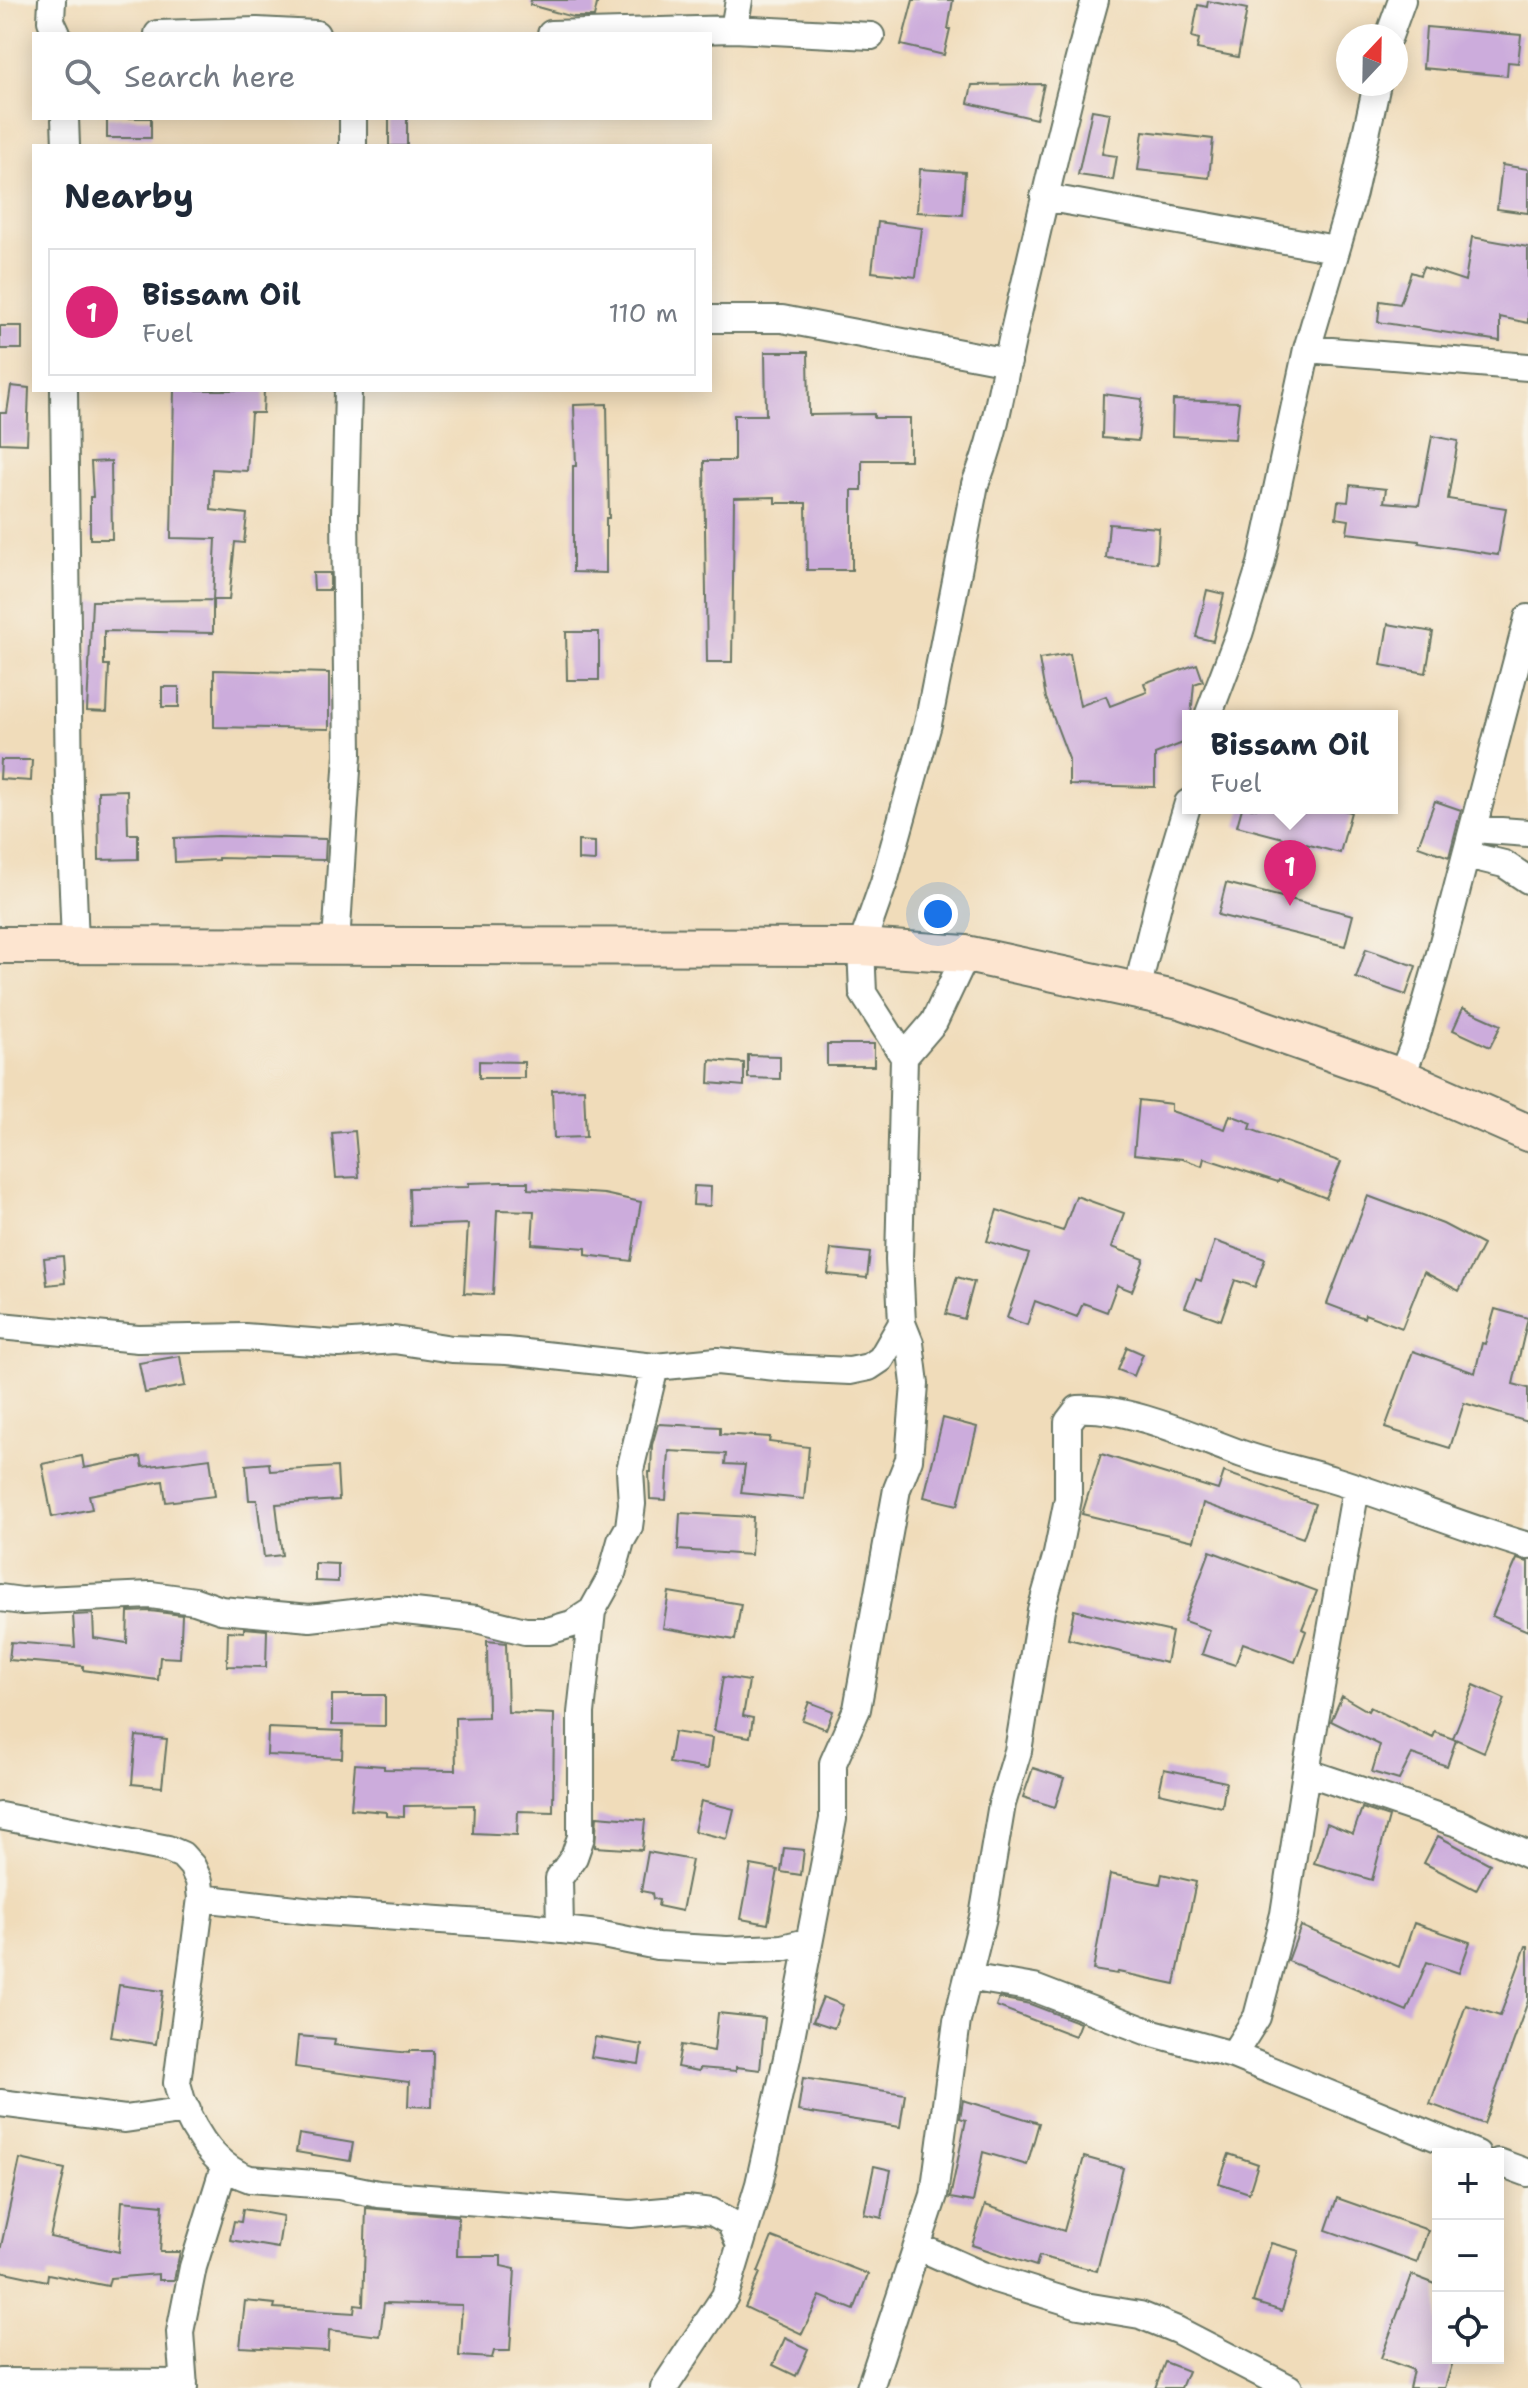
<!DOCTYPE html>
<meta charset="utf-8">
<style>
body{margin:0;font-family:"Shantell Sans",sans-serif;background:#f2f2f3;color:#1f2937}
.controls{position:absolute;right:24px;bottom:24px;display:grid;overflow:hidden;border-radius:0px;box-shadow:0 4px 20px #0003}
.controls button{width:72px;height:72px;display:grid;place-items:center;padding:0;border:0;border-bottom:2px solid #e0e1e3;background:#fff;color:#1f2937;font:40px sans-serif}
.compass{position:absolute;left:1336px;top:24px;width:72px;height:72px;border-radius:50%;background:#fff;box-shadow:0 4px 20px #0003;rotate:22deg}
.you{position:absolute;left:938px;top:914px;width:28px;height:28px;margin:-20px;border:6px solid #fff;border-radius:50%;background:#1a73e8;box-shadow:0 0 0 12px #1a73e833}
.badge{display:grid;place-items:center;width:52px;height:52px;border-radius:50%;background:#db2777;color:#fff;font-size:26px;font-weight:700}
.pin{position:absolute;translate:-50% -66px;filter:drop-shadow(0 2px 4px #0008)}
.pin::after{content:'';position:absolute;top:42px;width:28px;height:24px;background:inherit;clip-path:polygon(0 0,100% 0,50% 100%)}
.popup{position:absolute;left:1182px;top:710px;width:216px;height:104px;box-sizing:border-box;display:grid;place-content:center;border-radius:0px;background:#fff;filter:drop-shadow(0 2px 6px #0005);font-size:26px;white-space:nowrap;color:#747a83}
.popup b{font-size:30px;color:#1f2937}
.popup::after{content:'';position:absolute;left:50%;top:100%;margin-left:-16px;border:16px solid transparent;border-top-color:#fff}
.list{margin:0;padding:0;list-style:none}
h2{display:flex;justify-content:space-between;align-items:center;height:104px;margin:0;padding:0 32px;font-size:34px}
h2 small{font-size:26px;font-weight:400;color:#747a83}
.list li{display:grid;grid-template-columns:52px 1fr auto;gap:24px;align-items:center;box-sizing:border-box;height:128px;margin:0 16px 16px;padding:0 16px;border:2px solid #e0e1e3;border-radius:0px}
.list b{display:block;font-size:30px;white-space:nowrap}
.list p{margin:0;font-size:26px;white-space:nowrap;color:#747a83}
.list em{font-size:26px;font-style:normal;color:#747a83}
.icon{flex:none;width:44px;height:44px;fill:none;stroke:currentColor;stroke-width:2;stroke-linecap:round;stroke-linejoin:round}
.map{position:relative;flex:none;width:1528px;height:2388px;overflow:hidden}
.search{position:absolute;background:#fff;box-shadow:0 4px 20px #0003;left:32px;top:32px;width:680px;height:88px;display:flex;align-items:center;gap:20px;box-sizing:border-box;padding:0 28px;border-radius:0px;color:#747a83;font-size:30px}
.panel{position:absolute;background:#fff;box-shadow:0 4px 20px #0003;left:32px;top:144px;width:680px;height:248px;border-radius:0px}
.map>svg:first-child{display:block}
</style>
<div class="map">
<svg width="1528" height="2388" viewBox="0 0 1528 2388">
<rect width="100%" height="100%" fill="#f7f3e8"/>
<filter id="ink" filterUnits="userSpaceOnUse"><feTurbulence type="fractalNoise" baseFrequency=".0125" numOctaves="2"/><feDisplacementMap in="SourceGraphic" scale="16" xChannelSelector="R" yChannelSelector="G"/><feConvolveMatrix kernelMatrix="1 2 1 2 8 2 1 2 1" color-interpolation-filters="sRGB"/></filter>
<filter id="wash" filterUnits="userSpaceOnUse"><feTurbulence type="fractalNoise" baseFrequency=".006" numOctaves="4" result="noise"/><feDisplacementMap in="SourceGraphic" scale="32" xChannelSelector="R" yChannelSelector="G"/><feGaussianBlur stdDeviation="1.8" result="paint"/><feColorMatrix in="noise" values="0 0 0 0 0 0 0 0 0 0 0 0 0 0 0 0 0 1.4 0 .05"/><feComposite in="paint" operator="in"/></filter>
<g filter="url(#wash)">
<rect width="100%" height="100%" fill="#f0dcba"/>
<g id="blocks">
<path fill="#ccacdc" d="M531,0h67l-4,17h-21l-43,-12z
M913,0h40l-5,29h2l-6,26 -43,-10z
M1208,1l39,8 -9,48 -41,-8 2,-10 -7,-2 6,-32 9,2z
M1426,27l95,8 -3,28 -10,-1 -1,14 -84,-8z
M1044,84l-8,35 -68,-16 4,-18z
M1092,110l18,3 -8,41 15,2 -4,24 -35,-5z
M107,118h44v20h-44z
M389,118h18v28h-18z
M1143,131l70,8 -4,39 -71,-8z
M1502,165l26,4v44l-31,-4z
M920,169l45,3 -3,43 -45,-3z
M878,222l44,6 -6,49 -44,-5z
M1472,237l56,10v76l-28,-6v24l-122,-19 2,-21 20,3 11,-32 9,3 3,-8 42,14z
M0,326h22v23h-22z
M765,352h43l1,63 65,-1v4h36v42h-48v30h-10v80h-45l-1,-67h-31v-6l-41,1 -2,164h-25l-3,-201h30v-46h32z
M11,386l18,2 -2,56 -27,-1v-30h7z
M174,390h90l-1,23h-12l-4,58 -35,-2 -1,41 36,4 -3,29 -9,-1 -6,58h-16v33l-109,-2v34h5l-2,47 -20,-1 5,-110 121,-1 3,-61 -45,-1z
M1103,394l39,5 -4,42 -36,-3z
M1173,400l66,2 -4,37 -63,-3z
M607,404l2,114h-3v55l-33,-1v-106h3l-2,-61z
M1432,436l26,5 -10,58 58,9 -8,47 -79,-12v-2l-72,-8 2,-13 -13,-2 2,-17 10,1 2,-17 36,4 -2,13 35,3z
M111,461l1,78h-22v-42h3l-2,-35z
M1109,524l50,4 -2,35 -51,-5z
M313,573h17v17h-16z
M1207,590l17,4 -11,47 -17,-4z
M1388,624l45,8 -7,41 -45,-8z
M566,632h33v48h-32z
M1070,654l10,52 26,-10 4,10 37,-14 -3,-9 53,-19 6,17 -9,3 -3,32h-3v25l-33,13v33l-86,-2v-26l-23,-61 -7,-39z
M214,670l115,3v56l-115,-2z
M162,687h17v20h-17z
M1,760h31l-1,21 -31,-2z
M127,790l1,44h10v25l-39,1 -1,-69z
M1435,801l26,9 -12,47 -31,-11z
M1242,808h94l15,4 -11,41 -103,-27z
M218,836l108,3 -1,21 -107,-2v2l-43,2 -1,-24z
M578,841l17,1v19l-17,-1z
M1226,883l127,32 -8,31 -127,-31z
M1366,949l50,17 -10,29 -50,-17z
M1463,1008l38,17 -11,22 -37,-17z
M827,1044h47v22h-47z
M748,1055l32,1v23l-32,-1z
M710,1060l34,3v23l-35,-3z
M479,1061l45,1v16h-45z
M584,1089l2,48 -32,1 -2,-48z
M1139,1100l32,4v7l54,18 5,-14 22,8 -2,6 91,33 -15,36 -47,-18 -1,2 -74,-24 -2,8 -19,-7 -49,-5z
M355,1131l4,46 -23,1 -4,-45z
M502,1182h26v7l76,5 37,8 -10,59 -45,-6v-7l-54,-4 2,-33 -37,-1 -4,85 -29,-2 4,-69 -58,2 -1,-38 60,-1v-4z
M694,1186l17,1 -1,19 -17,-1z
M1076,1196l48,17 -12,34 32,12 -12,32 -15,-6 -10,27 -24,-9 -6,14 -42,-16 -8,24 -20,-7 22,-64 -42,-13 10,-31 66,21z
M1368,1196l75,28 40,21 -24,46 -35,-19 -22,56 -37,-14 -1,4 -37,-14z
M1215,1241l50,18 -10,28 -20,-7 -14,40 -36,-13 11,-28 5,2z
M831,1249l39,4 -3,25 -39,-4z
M63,1256l2,27 -18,2 -3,-27z
M957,1277l17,5 -10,37 -18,-5z
M1495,1309l33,9 -15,66 15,4v34l-64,-19 -14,45 -65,-20 28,-77 62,22 7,-30 3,1z
M1127,1347l16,7 -9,22 -16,-6z
M180,1356l5,30 -40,7 -6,-30z
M943,1418l34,9 -19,78 -34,-8z
M658,1424l62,3v7l50,3 -1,5 40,5 -5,52 -63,-6 4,-28 -20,-1 1,-10 -57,-3 -3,49 -16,-1 -1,-27h2l1,-27z
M1101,1454l117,36 6,-18 91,32 -12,34 -100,-35 -9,38 -112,-27z
M82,1456l2,12 57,-11 2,10 67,-9 5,38 -49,6 -3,-21 -74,14 3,14 -40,8 -10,-53z
M269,1463l1,8 67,-4 2,33 -63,4 6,51 -18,2 -7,-57h-8l-3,-35z
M680,1513l73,4 -2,38 -73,-5z
M1210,1551l107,40 -15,38 4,2 -11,31 -52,-19 -8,22 -33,-11 8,-24 -26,-9z
M1517,1559l11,3v69l-36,-15z
M315,1563l23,1v18l-23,-1z
M669,1592l72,12 -6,36 -72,-12z
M1074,1610l98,22 -6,31 -98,-24z
M150,1611l32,4 -2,43 -20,-1 -2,23 -75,-10v-4l-74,-6 2,-18 64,5 -2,-32 20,-1 1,24 33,5 1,-31z
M244,1628l23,2 -1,37 -39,-1 1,-35 16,1z
M487,1641l19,2 2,69 46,2 -1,98 -35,-1 -1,24 -44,-2 1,-28 -70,1v11l-18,-1v-4l-35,-3 4,-45 29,2v3l72,1 -1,-52 33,-1z
M723,1677l26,4 -6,35 10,2 -3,19 -36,-6z
M1474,1685l31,14 -21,53 -31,-14z
M332,1695h53v31l-53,-1z
M1342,1696l26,15 2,-4 63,31 2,-6 21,8 -9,26 -35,-12 -13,26 -27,-8 8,-27 -49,-24z
M809,1702l24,9 -7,18 -24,-9z
M268,1728l75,3 -1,27 -75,-3z
M674,1732l38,6 -4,31 -39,-6z
M136,1736l31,3 -5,48 -30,-3z
M1033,1768l31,10 -9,29 -32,-10z
M1164,1769l62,13 -4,25 -63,-14z
M701,1801l33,8 -7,30 -33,-8z
M1362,1808l27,9 -17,63 -58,-17 13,-40 26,11z
M597,1816l48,4 -3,30 -47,-3z
M1438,1836l52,28 -14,26 -52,-27z
M784,1848l20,2 -3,25 -20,-3z
M648,1852l44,8 -10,51 -24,-5 1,-6 -6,-1 -1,-6 -11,-2z
M751,1865l27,5 -10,54 -27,-5z
M1110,1874l50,10 2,-10 34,8 -21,102 -57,-12 -1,2 -24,-4z
M1414,1923l56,19 -11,31 -32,-11 -20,49 -119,-50 13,-35 98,41z
M1526,1946h2v55l-44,123 -54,-20 36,-99 34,11z
M119,1985l44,6 -7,53 -45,-7z
M823,1997l20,8 -9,23 -21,-7z
M999,1998l31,6 50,19 -5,13 -79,-30z
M718,2013l47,5 -5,52 -24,-3v4l-36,-3 -1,3 -22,-4 4,-22 33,6z
M298,2036l37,3 -1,6 75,8v-2h24l-1,56 -24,-1 1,-24 -114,-15z
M595,2037l47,8 -3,19 -48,-7z
M803,2078l102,16 -5,33 -102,-16z
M963,2100l76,23 -12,42 -44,-13 -10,50 -23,-4 16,-78 -6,-2z
M299,2134l54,9 -3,18 -54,-9z
M1229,2154l29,10 -9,29 -30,-10z
M1084,2157l39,11 -26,103 -58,-15 -3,10 -64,-21 13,-40 79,26z
M20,2159l45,10 -15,68 69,15 3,-51 41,4 -3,47h20l-6,28h-16v-6l-48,4 -2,8 -60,-12 -1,7 -47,-10v-20z
M874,2166l17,4 -9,48 -18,-4z
M1337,2198l91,32 -11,32 -91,-32z
M366,2208l92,8 -1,40h44v10l14,3 -5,82h-16l-2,7 -33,-2 3,-51 -78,-2 -4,33 -51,-6 -1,21 -88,-4 5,-46 30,3 -1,4 80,5 1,-8 8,1z
M243,2209l40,7 -5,32 -48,-8 4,-19 7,1z
M772,2237l96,37 -14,36 -34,-14 -18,38 -57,-27 15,-34 -2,-1z
M1271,2243l28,8 -17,60 -29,-9z
M1412,2275l26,10v73h16l-9,30h-36l4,-18 -32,-12z
M785,2338l23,11 -12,27 -23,-11z
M1165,2362l23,9 -7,17h-26z"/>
</g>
</g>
<g filter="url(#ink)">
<use href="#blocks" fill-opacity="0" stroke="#687563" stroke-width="2"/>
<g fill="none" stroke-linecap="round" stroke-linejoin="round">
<defs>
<path id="minor" d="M52,0l-1,21 6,13
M734,29l137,7
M158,34l99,-3 59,3
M551,34l183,-5 5,-29
M1389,36l13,-36
M65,118l1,28
M353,146v-28
M1044,197l291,52
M710,319h72l226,43
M1307,349l221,18
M64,390l5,399 6,154
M1208,716l31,-82 22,-70 46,-215 46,-156 24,-109
M1474,829l54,4
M1467,855l37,9 24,16
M336,944l12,-190 -3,-240 3,-124
M1137,990l23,-94 28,-93
M904,1057l-41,-64 -2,-46 23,-65 44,-158 47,-240c21,-49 27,-102 39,-153 26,-111 50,-221 81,-331
M1401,1077l14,-35 21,-73 92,-351
M0,1326l138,13 106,-2 95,7 55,-4 58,9 55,2 148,16 62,-6 69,7 64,3 19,-4 12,-8 21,-36
M0,1598l22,3 129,-6 44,6 26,9 89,8 78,-9 88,10 49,12h23l24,-7 20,-13 19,-34 10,-36 8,-14 3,-23 -2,-34 25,-103
M1306,1772l154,52 68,31
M0,1816l168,33 14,6 10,11 7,15 2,17 -24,185c9,39 34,83 73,96l89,7 39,8 253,20 55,-5 26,3 18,10 10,23
M201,1898l111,13 215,15 71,8 59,12 70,4 55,-2 25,-6
M560,1930l-1,-52 15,-21 7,-20v-124l11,-102
M968,1977l66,11 112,43 87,24 24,-38 27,-103 22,-142 50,-284
M1233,2055l244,99
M0,2103l125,16 62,-9
M1498,2162l30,11
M917,2246l65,29 97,30 61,10 37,15 112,58
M0,2382l184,1
M184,2388l-4,-56 13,-65 31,-100
M664,2388l61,-92 34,-112 28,-126 46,-239v-56l24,-54 40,-220 12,-30 6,-75 -5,-41 -8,-20 -3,-63 5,-203 30,-35 32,-68
M870,2388l64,-193 23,-174 26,-104 19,-113 16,-53 23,-141 16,-56 11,-55v-77l10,-13c49,-3 117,28 164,45 31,11 63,17 95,27 64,20 126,46 191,65"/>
<path id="secondary" d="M0,945l861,2 105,7 218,47 217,76 127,56"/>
</defs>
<use href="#minor" stroke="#687563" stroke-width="30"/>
<use href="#secondary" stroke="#687563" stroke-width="40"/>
<use href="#minor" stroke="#fff" stroke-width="26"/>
<use href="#secondary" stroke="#fde5d0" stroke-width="36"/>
</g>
</g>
</svg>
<div class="controls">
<button>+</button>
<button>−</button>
<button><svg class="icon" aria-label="locate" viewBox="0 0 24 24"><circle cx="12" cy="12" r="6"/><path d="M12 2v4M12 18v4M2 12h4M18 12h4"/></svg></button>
</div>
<svg class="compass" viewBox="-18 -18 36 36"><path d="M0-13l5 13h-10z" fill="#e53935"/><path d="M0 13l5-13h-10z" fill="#747a83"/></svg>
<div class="you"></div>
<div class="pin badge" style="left:1290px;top:906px">1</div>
<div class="popup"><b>Bissam Oil</b>Fuel</div>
<div class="search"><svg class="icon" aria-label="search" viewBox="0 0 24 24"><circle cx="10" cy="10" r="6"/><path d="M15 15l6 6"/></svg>Search here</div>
<section class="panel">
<h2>Nearby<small></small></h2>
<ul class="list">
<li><span class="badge">1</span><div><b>Bissam Oil</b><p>Fuel</p></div><em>110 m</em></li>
</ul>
</section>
</div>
